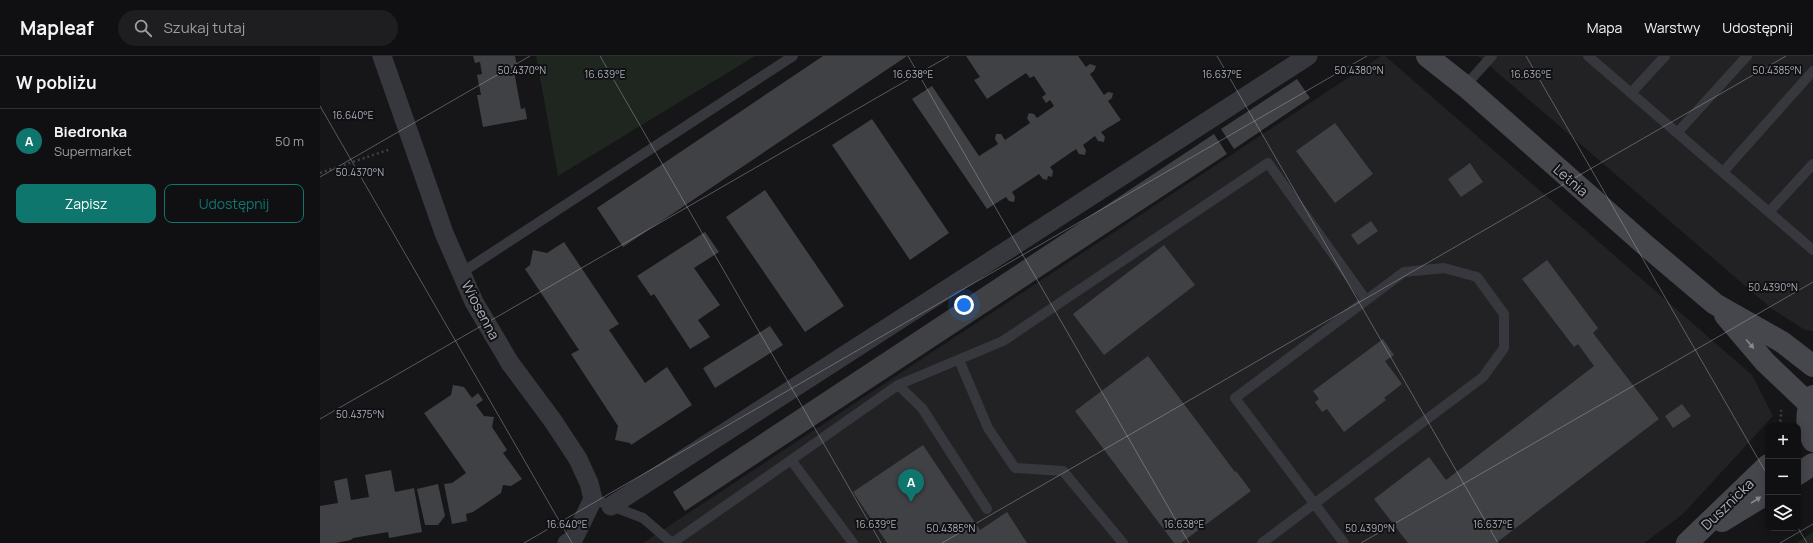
<!DOCTYPE html>
<html lang="pl">
<meta charset="utf-8">
<style>
body{margin:0;font-family:Manrope,sans-serif;background:#1e1e20;color:#f1f3f6}
.controls{position:absolute;right:12px;bottom:12px;display:grid;overflow:hidden;border-radius:8px;box-shadow:0 2px 10px #0003}
.controls button{width:36px;height:36px;display:grid;place-items:center;padding:0;border:0;border-bottom:1px solid #303032;background:#101012;color:#f1f3f6;font:20px sans-serif}
.you{position:absolute;left:644px;top:249px;width:14px;height:14px;margin:-10px;border:3px solid #fff;border-radius:50%;background:#1a73e8;box-shadow:0 0 0 6px #1a73e833}
.badge{display:grid;place-items:center;width:26px;height:26px;border-radius:50%;background:#0f766e;color:#fff;font-size:13px;font-weight:700}
.pin{position:absolute;translate:-50% -33px;filter:drop-shadow(0 1px 2px #0008)}
.pin::after{content:'';position:absolute;top:21px;width:14px;height:12px;background:inherit;clip-path:polygon(0 0,100% 0,50% 100%)}
.list{margin:0;padding:0;list-style:none}
h2{display:flex;justify-content:space-between;align-items:center;height:52px;margin:0;padding:0 16px;font-size:17px}
h2 small{font-size:13px;font-weight:400;color:#9c9d9f}
.list li{display:grid;grid-template-columns:26px 1fr auto;gap:12px;align-items:center;box-sizing:border-box;height:64px;padding:0 16px;border-top:1px solid #303032}
.list b{display:block;font-size:15px;white-space:nowrap}
.list p{margin:0;font-size:13px;white-space:nowrap;color:#9c9d9f}
.list em{font-size:13px;font-style:normal;color:#9c9d9f}
.actions{display:flex;gap:8px;padding:12px 16px}
.actions a{flex:1;padding:9px 0;border:1px solid #0f766e;border-radius:8px;text-align:center;font-size:14px;color:#0f766e}
.actions .main{background:#0f766e;color:#fff}
.icon{flex:none;width:22px;height:22px;fill:none;stroke:currentColor;stroke-width:2;stroke-linecap:round;stroke-linejoin:round}
.map{position:relative;flex:none;width:1493px;height:487px;overflow:hidden}
header{display:flex;align-items:center;gap:24px;box-sizing:border-box;height:56px;padding:0 20px;background:#101012;border-bottom:1px solid #303032}
header strong{font-size:19px}
nav{display:flex;gap:22px;margin-inline-start:auto;font-size:14px}
.search{width:280px;height:36px;background:#1e1e20;display:flex;align-items:center;gap:10px;box-sizing:border-box;padding:0 14px;border-radius:22px;color:#9c9d9f;font-size:15px}
main{display:flex}
aside{flex:1;background:#101012}
.map>svg:first-child{display:block}
</style>
<header>
<strong>Mapleaf</strong>
<div class="search"><svg class="icon" aria-label="search" viewBox="0 0 24 24"><circle cx="10" cy="10" r="6"/><path d="M15 15l6 6"/></svg>Szukaj tutaj</div>
<nav><a>Mapa</a><a>Warstwy</a><a>Udostępnij</a></nav>
</header>
<main>
<aside>
<h2>W pobliżu<small></small></h2>
<ul class="list">
<li><span class="badge">A</span><div><b>Biedronka</b><p>Supermarket</p></div><em>50 m</em></li>
</ul>
<div class="actions"><a class="main">Zapisz</a><a>Udostępnij</a></div>
</aside>
<div class="map">
<svg width="1493" height="487" viewBox="0 0 1493 487">
<rect width="100%" height="100%" fill="#161618"/>
<path fill="#222225" d="M1061,0h4l367,319 21,41 -91,99 -38,28h-1001z
M1158,0h335v275l-8,-1 -33,-21z"/>
<path fill="#1e261f" d="M216,0h219l-197,120z
M1493,476v11h-16z"/>
<path fill="#404145" d="M153,0h42l3,14 -4,1 7,38 4,-1 2,11 -44,8 -6,-32h4l-4,-20 5,-1 -2,-12 -5,1z
M503,0h84l-284,191 -26,-39z
M646,0h112l8,11 4,-3 6,2 -2,5 -4,3 14,21 4,-3 5,1 -1,5 -4,3 13,19 -20,12 4,5 -1,5 -6,-1 -3,-5 -12,9 3,5 -1,5 -6,-1 -3,-5 -26,18 3,4 -1,6 -4,-1 -1,4 -4,-1 -4,-5 -27,18 3,5 -1,5 -5,-1 -3,-4 -19,12 -75,-110 20,-13 47,70 19,-12 -3,-5 1,-5h5l4,6 25,-17 -3,-5 2,-5 5,1 3,4 17,-12 -4,-6 -4,3 -4,-6 4,-3 -12,-18 -4,2 -4,-5 -39,26 -13,-19 6,-3z
M977,23l13,19 -76,51 -13,-20z
M552,63l77,114 -39,27 -78,-115z
M1015,67l38,51 -38,29 -39,-52z
M894,78l13,20 -542,357 -12,-19z
M1150,107l13,19 -22,15 -13,-18z
M445,134l79,116 -39,26 -79,-115z
M1051,165l7,10 -20,14 -7,-10z
M385,176l14,20 -25,16 26,37 -22,15 12,17 -20,12 -36,-55 -3,2 -14,-20z
M244,186l55,82 -10,6 36,53 22,-16 25,38 -61,40 -1,-2 -15,-3 3,-14 -47,-72 8,-4 -54,-81 5,-4 3,-15 14,3z
M844,189l31,40 -91,70 -31,-41z
M1227,204l51,68 -5,5 66,86 -163,124h-88l-34,-44 55,-42 17,23 148,-114 -16,-22 -4,3 -52,-68z
M450,270l13,19 -68,43 -12,-20z
M1063,283l11,16 -9,6 17,23 -18,14 2,2 -42,32 -17,-23 -5,3 -7,-10 4,-3 -6,-8z
M828,300l87,116 1,-1 15,20 -70,52h-7l-99,-132z
M133,329l11,2 8,11 6,-5 5,7 -7,5 8,11 10,1 -2,10 15,23 -4,3 19,26 -11,7 -8,-1 -2,8 -28,19 -7,2 1,7 -15,3 -8,-40 8,-1 14,-10 -42,-60 27,-18z
M1362,348l9,12 -18,12 -8,-12z
M603,389l57,85 27,-18 20,31h-140l-34,-51z
M71,414l4,22 19,-4 8,44 -33,6 -1,-6 -35,6 -2,2 -15,3h-16v-37l18,-3 -4,-22 13,-3 4,22 18,-3 -4,-22z
M118,428l7,32 -7,9h-13l-8,-36z"/>
<g fill="none" stroke-linecap="round" stroke-linejoin="round">
<path stroke="#3d3f44" stroke-width="2.5" stroke-dasharray="2 3" stroke-linecap="butt" d="M0,117l71,-24
M1458,370l3,-7v-9"/>
<path stroke="#37383d" stroke-width="10" d="M1268,0l225,194
M1145,30l27,-30
M1311,37l34,-37
M1357,77l70,-77
M1403,116l90,-101
M1449,156l44,-48
M141,217l332,-217
M639,304l29,68 27,40 48,3 60,72
M578,329l105,-44 265,-178 98,137
M471,404l107,-75 24,23 65,101
M273,443l50,19 29,25 119,-83 62,83
M942,487l221,-166 21,-29v-34l-27,-37 -33,-9 -40,4 -169,126 109,145"/>
<path stroke="#37383d" stroke-width="19" d="M62,0l62,177 30,69 36,61 43,58 25,38 11,24 4,16 -20,41 -6,3
M291,450l697,-450"/>
<path stroke="#45474d" stroke-width="22" d="M1107,0l38,30 179,158 71,60 67,38 31,24
M1405,259l40,47 44,42
M1493,340c-7,15 -8,30 0,45
M1478,418l15,-10
M1402,465l46,-28
M1367,487l81,-78"/>
</g>
<defs><path id="oneway-solid" d="M-6-.8H1V-3.2L6.5 0L1 3.2V.8H-6Z"/></defs>
<g fill="#858993">
<use href="#oneway-solid" transform="translate(1430 288) rotate(50)"/>
<use href="#oneway-solid" transform="translate(1436 444) rotate(-32)"/>
</g>
<path fill="none" stroke="#a8adb8" stroke-width="1" stroke-opacity="0.45" d="M280,0l281,487M588,0l281,487M897,0l281,487M1206,0l242,420M0,50l252,437M0,121l210,-121M0,363l629,-363M1478,472l9,15M204,487l843,-487M622,487l844,-487M1041,487l452,-261M1460,487l33,-19"/>
<g text-anchor="middle" dominant-baseline="central" stroke-width="4" stroke-linejoin="round" paint-order="stroke">
<g font-size="14" fill="#a8adb8" stroke="#111113">
<text transform="translate(1251 124) rotate(41)">Letnia</text>
<text transform="translate(161 254) rotate(62)">Wiosenna</text>
<text transform="translate(1407 448) rotate(-44)">Dusznicka</text>
</g>
</g>
<g font-size="10" text-anchor="middle" fill="#a8adb8" stroke="#111113" stroke-width="4" stroke-linejoin="round" paint-order="stroke">
<text x="202" y="18">50.4370°N</text>
<text x="1039" y="18">50.4380°N</text>
<text x="1457" y="18">50.4385°N</text>
<text x="285" y="22">16.639°E</text>
<text x="593" y="22">16.638°E</text>
<text x="902" y="22">16.637°E</text>
<text x="1211" y="22">16.636°E</text>
<text x="33" y="63">16.640°E</text>
<text x="40" y="120">50.4370°N</text>
<text x="1453" y="235">50.4390°N</text>
<text x="40" y="362">50.4375°N</text>
<text x="247" y="472">16.640°E</text>
<text x="556" y="472">16.639°E</text>
<text x="864" y="472">16.638°E</text>
<text x="1173" y="472">16.637°E</text>
<text x="631" y="476">50.4385°N</text>
<text x="1050" y="476">50.4390°N</text>
</g>
</svg>
<div class="controls">
<button>+</button>
<button>−</button>
<button><svg class="icon" aria-label="layers" viewBox="0 0 24 24"><path d="M12 4l9 5-9 5-9-5zM3 14l9 5 9-5"/></svg></button>
</div>
<div class="you"></div>
<div class="pin badge" style="left:591px;top:446px">A</div>
</div>
</main>
